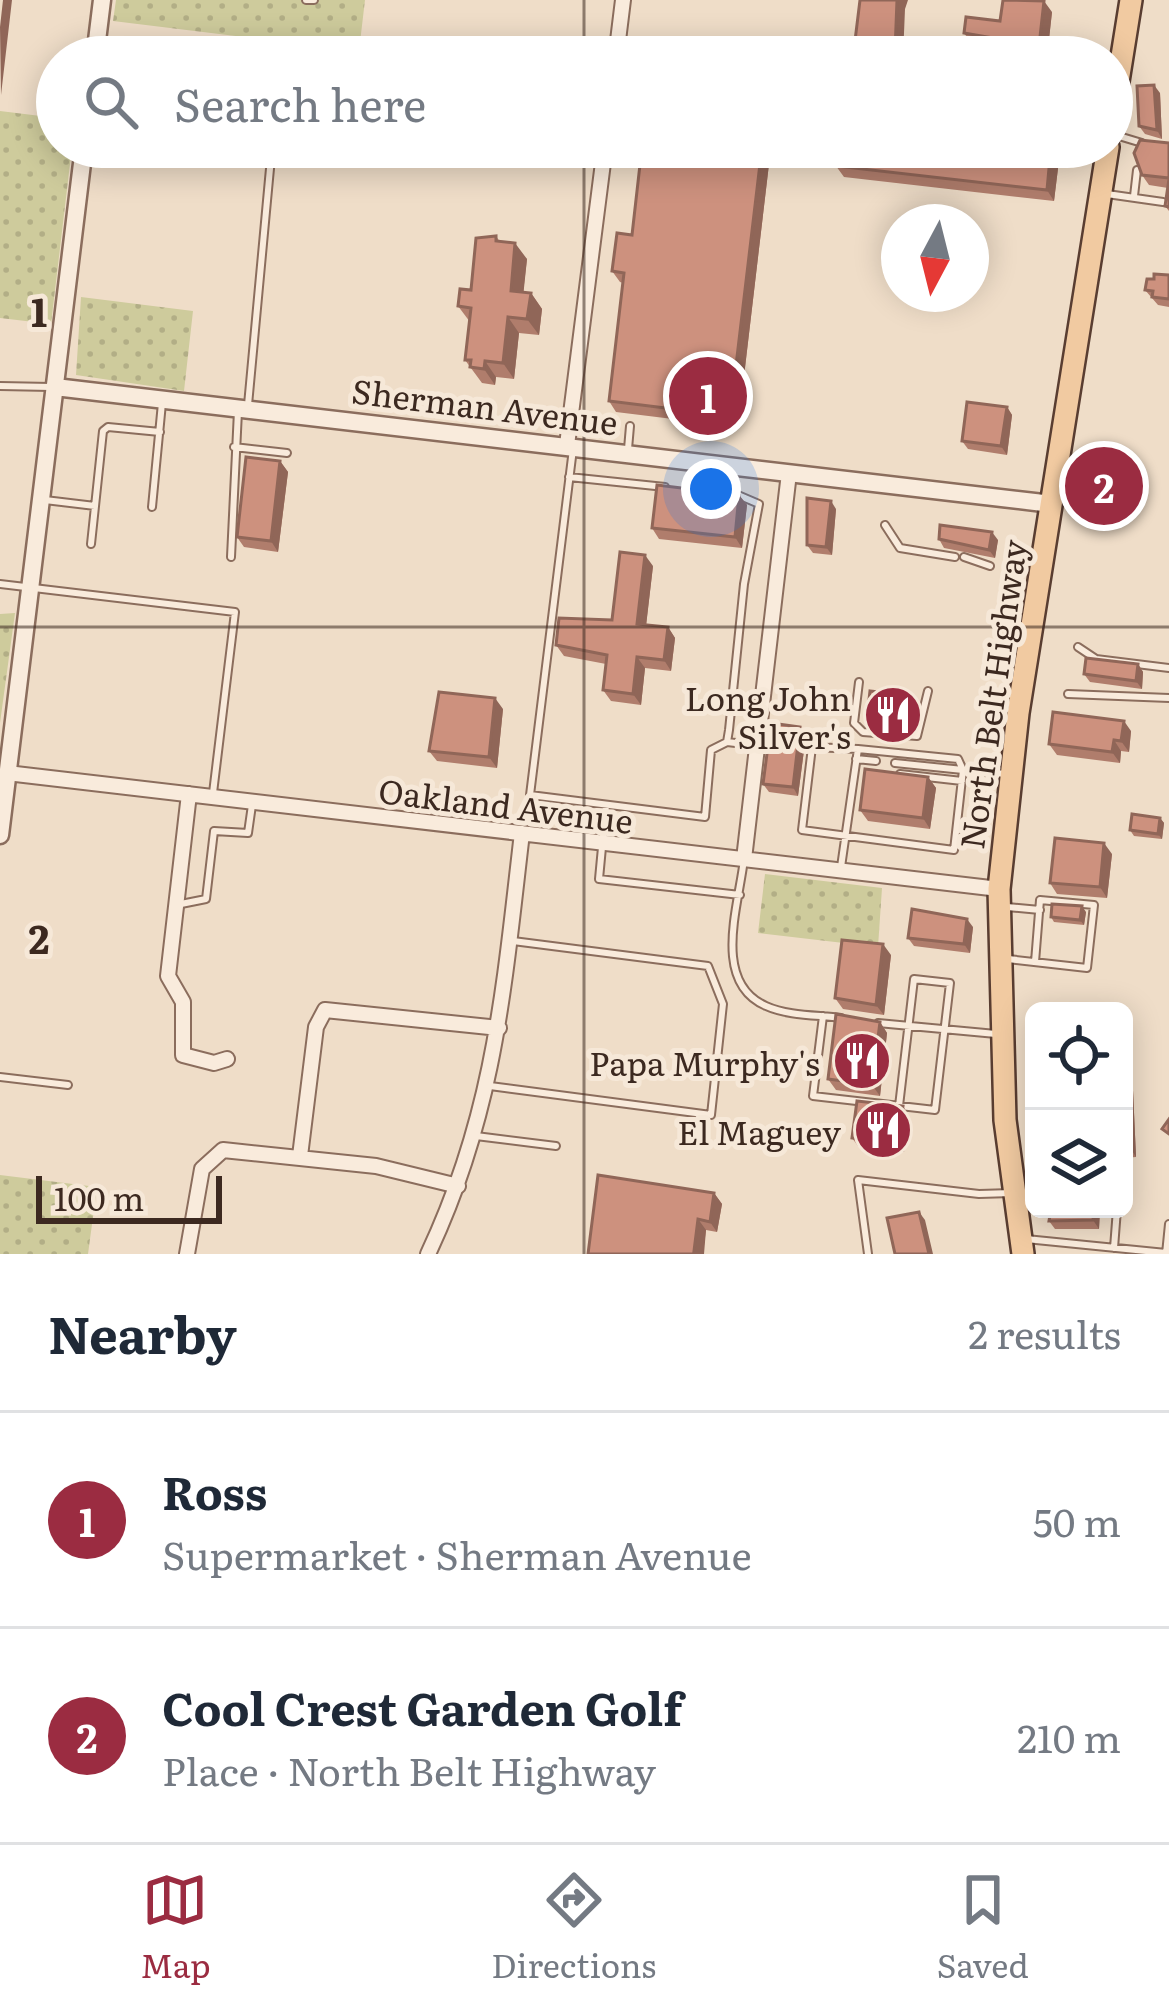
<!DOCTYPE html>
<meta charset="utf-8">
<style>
body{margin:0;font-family:Literata,serif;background:#f2f2f3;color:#1f2937}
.controls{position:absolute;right:36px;bottom:36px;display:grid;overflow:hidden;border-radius:18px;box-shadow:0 6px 30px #0003}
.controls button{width:108px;height:108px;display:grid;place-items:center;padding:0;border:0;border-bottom:3px solid #e0e1e3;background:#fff;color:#1f2937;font:60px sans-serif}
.compass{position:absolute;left:881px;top:204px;width:108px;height:108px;border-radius:50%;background:#fff;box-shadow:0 6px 30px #0003;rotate:187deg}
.scale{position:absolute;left:36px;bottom:30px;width:186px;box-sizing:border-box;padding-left:12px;border:6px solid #3c2920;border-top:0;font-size:33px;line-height:42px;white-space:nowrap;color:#3c2920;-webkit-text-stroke:9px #f6e8d8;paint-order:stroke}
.you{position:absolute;left:711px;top:489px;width:42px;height:42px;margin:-30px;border:9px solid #fff;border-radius:50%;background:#1a73e8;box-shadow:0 0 0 18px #1a73e833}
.badge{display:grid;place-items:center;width:78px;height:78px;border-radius:50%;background:#9b2c41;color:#fff;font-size:39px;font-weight:700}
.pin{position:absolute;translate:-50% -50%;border:6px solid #fff;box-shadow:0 3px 12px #0006}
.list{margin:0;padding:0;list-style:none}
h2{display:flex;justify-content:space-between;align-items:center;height:156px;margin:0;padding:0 48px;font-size:51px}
h2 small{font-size:39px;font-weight:400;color:#747a83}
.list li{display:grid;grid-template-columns:78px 1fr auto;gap:36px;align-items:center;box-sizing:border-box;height:216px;padding:0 48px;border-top:3px solid #e0e1e3}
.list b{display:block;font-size:45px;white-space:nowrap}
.list p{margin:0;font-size:39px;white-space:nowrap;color:#747a83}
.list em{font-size:39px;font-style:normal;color:#747a83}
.icon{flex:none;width:66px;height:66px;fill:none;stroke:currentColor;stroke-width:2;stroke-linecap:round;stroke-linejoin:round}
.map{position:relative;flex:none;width:1169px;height:1254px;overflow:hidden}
.search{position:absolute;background:#fff;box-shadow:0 6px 30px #0003;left:36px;right:36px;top:36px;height:132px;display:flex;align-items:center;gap:30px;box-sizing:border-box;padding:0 42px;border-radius:66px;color:#747a83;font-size:45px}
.sheet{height:588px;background:#fff}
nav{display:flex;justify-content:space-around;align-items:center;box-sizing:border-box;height:168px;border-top:3px solid #e0e1e3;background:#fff;font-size:33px;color:#747a83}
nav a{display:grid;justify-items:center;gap:6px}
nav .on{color:#9b2c41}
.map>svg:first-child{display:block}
</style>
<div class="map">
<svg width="1169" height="1254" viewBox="0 0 1169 1254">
<defs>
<pattern id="grass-dots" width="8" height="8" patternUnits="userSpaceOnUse" patternTransform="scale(3)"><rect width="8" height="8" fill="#cecb9c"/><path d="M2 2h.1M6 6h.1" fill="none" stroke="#b2ae86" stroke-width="1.8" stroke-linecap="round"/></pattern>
</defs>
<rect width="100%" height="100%" fill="#efddc8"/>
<path fill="url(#grass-dots)" d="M116,0h249l-6,51 -246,-30z
M0,111l57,7v29h15l-21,177 -51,-6z
M81,297l112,14 -9,80 -108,-16z
M15,613l-15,110v-109z
M765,874l117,14 -4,59 -120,-14z
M0,1175l97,12 -9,67h-88z"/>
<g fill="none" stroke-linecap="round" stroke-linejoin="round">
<defs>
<path id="service" d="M306,0h8
M1112,134l30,9
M1107,194l56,8
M1134,196l3,-26
M0,386l51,1
M248,405l24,-258
M234,447l53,6
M573,449l-43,346 175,22 6,-67 16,-8 2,-12 15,-146 15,-80 -21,-9
M628,449l2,-23
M569,477l96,10
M45,500l50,6
M152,507l10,-104
M885,525l15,23 55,9
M91,544l12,-113 5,-4 52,5
M231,557l7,-146
M964,557l26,9
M0,584l235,28 -22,181
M1078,647l18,12 73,9
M859,682l-5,41 9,9 54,4 11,-45
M1068,694l101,4
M727,742l26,3
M858,749l-46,-2 -10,83 152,20 9,-80 -68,-7
M856,759l20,2
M900,774l62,7
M606,805l-7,74 141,16
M744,859c-5,46 -33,123 22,147 22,10 52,9 75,12
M841,867l17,-118 100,10 5,11 43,4
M176,905l30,-6 8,-68 34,2 4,-28
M1007,907l33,3
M1008,959l79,9 7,-63 -54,-5 -5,62
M823,1016l-10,80 122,14 15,-127 -36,-4 -15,127
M878,1023l118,11
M0,1077l68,8
M490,1086l221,29 12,-111 -15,-38 -195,-25
M476,1136l80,10
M1026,1239l140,14
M1114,1248l3,-39
M868,1254l-10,-74 121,14 33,-1
M1166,1254l3,-30"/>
<path id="minor" d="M616,57l7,-57
M567,445l38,-298
M7,773l992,116
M189,794l-21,182 15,26v53l31,8 13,-4
M744,859l45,-386
M300,1156l16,-129 9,-17 174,18
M187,1254l15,-85 21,-19 153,16 82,20
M428,1254c67,-142 76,-268 94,-421"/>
<path id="tertiary" d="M95,57l7,-57
M55,387l997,117
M0,835l84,-688"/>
<path id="primary" d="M1112,119l19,-119
M1023,1254l-18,-134 -6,-231 19,-176 90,-566"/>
</defs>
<use href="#service" stroke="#8b6d5d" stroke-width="10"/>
<use href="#minor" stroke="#8b6d5d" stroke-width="18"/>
<use href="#tertiary" stroke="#8b6d5d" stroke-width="21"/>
<use href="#primary" stroke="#593d31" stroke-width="26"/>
<use href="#service" stroke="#f9ebdc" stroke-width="6"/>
<use href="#minor" stroke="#f9ebdc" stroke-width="14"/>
<use href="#tertiary" stroke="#f9ebdc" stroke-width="16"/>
<use href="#primary" stroke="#f1caa1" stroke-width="21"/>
</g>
<path fill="#b07d6c" d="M1052,12l-5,45 -75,-13 -8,-11 36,-12z
M1160,93l2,46 -17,-5 -6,-8z
M1169,143v68l-4,-5 3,-18 -19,-3 -7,-10z
M642,147h129l-33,280 -122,-15 -7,-11 14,-118 -3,-1 -8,-11 20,-36z
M838,147h229l-1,6 -6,-1 -6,49 -210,-24 -8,-11z
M496,236l4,6 27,17 -4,34h8l11,16 -3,26 -20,-2 -5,46 -18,-2 -1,8 -13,-2 -17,-23 5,-38 -12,-16 13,-16z
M1169,275v32l-11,-2 -13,-15 9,-11z
M1007,407l5,8 -5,40 -39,-6 -6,-8z
M280,461l8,11 -10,80 -34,-5 -7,-10z
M1110,470l3,6 -2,23 -17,-2 -4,-6z
M739,495l8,10 -5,43 -83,-9 -7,-11z
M836,509l-4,46 -19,-2 -6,-8z
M939,539l59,1 -3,18 -51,-10z
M653,566l-7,59 22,2 7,11 -4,33 -26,-3 -4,37 -30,-4 -8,-11 3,-26 -42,-8 -8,-11 56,-25z
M1138,664l5,8 -1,17 -52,-7 -6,-8z
M908,695l6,8 -3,25 -38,-3 -6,-8z
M503,709l-6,59 -60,-7 -8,-10z
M1131,731l-2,21 -8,-1 -1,12 -63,-8 -8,-11z
M806,735l-8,61 -29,-4 -6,-8z
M928,777l8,11 -6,41 -62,-8 -8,-11z
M1160,818l4,5 -2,16 -28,-3 -4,-6z
M1112,854l-5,44 -50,-4 -7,-11z
M1086,912l-2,13 -30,-3 -3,-5z
M973,927l-3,26 -56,-7 -6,-8z
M891,955l-7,60 -41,-6 -8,-11z
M1124,1015l6,9 6,133 -12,1z
M880,1022l7,11 -7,63 -44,-6 -8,-11z
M903,1106l5,9 -4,37 -46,-6 -6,-8z
M714,1193l8,11 -5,28 -11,-2 -3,23 -115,1z
M1100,1209l-1,20h-44l-6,-8z"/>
<path fill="#906658" d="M3,0h9l-11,95 -1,-68z
M897,0h11l-3,9 -2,48h-4l-4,-5z
M1044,1l8,11 -5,45 -8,-11z
M1154,85l6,8 2,46 -5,-9z
M762,147h9l-33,280 -8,-11z
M1051,147h5l4,5 -6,49 -7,-11z
M515,243l12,16 -5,48 -11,-16z
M531,293l11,16 -3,26 -12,-16z
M508,317l11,16 -5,46 -11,-16z
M485,361l11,16 -1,8 -11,-16z
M1007,407l5,8 -5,40 -6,-9z
M280,461l8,11 -10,80 -7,-11z
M1110,470l3,6 -2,23 -4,-6z
M739,495l8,10 -5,43 -7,-11z
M831,501l5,8 -4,46 -6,-8z
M992,532l6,8 -3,18 -6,-8z
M645,555l8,11 -8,69 -8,-11z
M668,627l7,11 -4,33 -7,-11z
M637,657l8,11 -4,37 -8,-11z
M1138,664l5,8 -1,17 -6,-8z
M908,695l6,8 -3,25 -6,-8z
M495,698l8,11 -6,59 -8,-11z
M1124,721l7,10 -2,21 -8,-11z
M800,727l6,8 -8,61 -5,-9z
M1114,740l7,11 -1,12 -8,-11z
M928,777l8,11 -6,41 -7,-11z
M1160,818l4,5 -2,16 -4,-5z
M1104,843l8,11 -5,44 -7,-11z
M1082,906l4,6 -2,13 -4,-5z
M967,919l6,8 -3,26 -6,-9z
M883,944l8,11 -7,60 -8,-10z
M1124,1015l6,9 6,133 -7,-11z
M880,1022l7,11 -7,63 -8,-11z
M903,1106l5,9 -4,37 -6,-8z
M714,1193l8,11 -5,28 -7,-10z
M1094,1209h6l-1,20 -6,-9z
M919,1212l6,8 8,34h-4z
M698,1219l8,11 -2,24h-8l-2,-3z"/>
<path fill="#cd917e" stroke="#906658" stroke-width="3" d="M860,0h37l-2,52 -4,-1v6h-38z
M1003,0l41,1 -5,45 -75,-13 2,-16 34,4z
M1154,85l3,45 -18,-4 -2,-40z
M1140,140l29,3v35l-27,-3 -8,-22z
M642,147h120l-32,269 -121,-15 15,-128 -12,-2 5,-38 15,2z
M838,147h213l-4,43 -211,-24z
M1169,179v28l-4,-1z
M496,236v5l19,2 -4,48 20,2 -4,26 -19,-2 -5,46 -18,-2 -1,8 -14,-2 1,-7h-6l6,-52 -13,-2 2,-17 11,1 5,-52z
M1154,274l15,1v24l-17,-2 1,-6 -8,-1 2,-11h7z
M967,402l40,5 -6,39 -39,-5z
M246,457l34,4 -9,80 -34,-4z
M1093,468l17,2 -3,23 -17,-2z
M657,485l82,10 -4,42 -83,-9z
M807,498l24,3 -5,46 -19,-2z
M940,525l52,7 -3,18 -50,-11z
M620,552l25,3 -8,69 31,3 -4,33 -27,-3 -4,37 -30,-4 4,-35 -51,-10 3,-27 53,2z
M1086,658l52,6 -2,17 -52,-7z
M870,691l38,4 -3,25 -38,-3z
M439,692l56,6 -6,59 -60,-6z
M1053,712l71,9 -3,20 -7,-1 -2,12 -63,-8z
M771,723l29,4 -7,60 -30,-3z
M865,769l63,8 -5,41 -63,-8z
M1132,814l28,4 -2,16 -28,-4z
M1055,838l49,5 -4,44 -50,-4z
M1052,904l30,2 -2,14 -29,-3z
M912,909l55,10 -3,25 -56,-6z
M842,940l41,4 -7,61 -41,-7z
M836,1014l44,8 -8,63 -44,-6z
M1124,1044l5,102 -5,1z
M857,1101l46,5 -5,38 -46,-6z
M1169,1119v15l-7,-5z
M598,1175l116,18 -4,29 -12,-3 -4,32h7l1,3h-114z
M1051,1209h43l-1,11 -44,1z
M919,1212l10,42h-34l-8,-36z"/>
<path fill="none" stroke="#3c2920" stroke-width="3" stroke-opacity="0.55" d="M584,0v57M584,147v1107M0,627h1169"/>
<defs>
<symbol id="restaurant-disc" viewBox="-11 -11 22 22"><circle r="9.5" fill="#9b2c41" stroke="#f6e8d8"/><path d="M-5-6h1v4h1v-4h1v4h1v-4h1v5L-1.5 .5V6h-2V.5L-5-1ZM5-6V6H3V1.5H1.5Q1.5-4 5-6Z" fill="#fff"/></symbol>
</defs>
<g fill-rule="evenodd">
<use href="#restaurant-disc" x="860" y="682" width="66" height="66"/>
<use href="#restaurant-disc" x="829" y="1028" width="66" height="66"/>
<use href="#restaurant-disc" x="850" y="1097" width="66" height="66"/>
</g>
<g text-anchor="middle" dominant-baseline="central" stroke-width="10" stroke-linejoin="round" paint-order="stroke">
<g font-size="33" fill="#3c2920" stroke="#f6e8d8">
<text transform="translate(485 405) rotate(7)">Sherman Avenue</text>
<text transform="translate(991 694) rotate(-82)">North Belt Highway</text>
<text transform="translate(506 804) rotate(7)">Oakland Avenue</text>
</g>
<g font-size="33" fill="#3c2920" stroke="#f6e8d8" text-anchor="end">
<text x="851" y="696">Long John<tspan x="851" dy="38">Silver's</tspan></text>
<text x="820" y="1061">Papa Murphy's</text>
<text x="841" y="1130">El Maguey</text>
</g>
</g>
<g font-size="39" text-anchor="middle" font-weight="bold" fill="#3c2920" stroke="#f6e8d8" stroke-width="10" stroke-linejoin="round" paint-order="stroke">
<text x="39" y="327">1</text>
<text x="39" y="954">2</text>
</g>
</svg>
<div class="controls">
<button><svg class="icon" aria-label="locate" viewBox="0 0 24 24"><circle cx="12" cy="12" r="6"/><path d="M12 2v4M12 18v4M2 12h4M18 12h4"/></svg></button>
<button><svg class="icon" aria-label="layers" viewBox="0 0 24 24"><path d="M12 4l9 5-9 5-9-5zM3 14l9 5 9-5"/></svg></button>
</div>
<svg class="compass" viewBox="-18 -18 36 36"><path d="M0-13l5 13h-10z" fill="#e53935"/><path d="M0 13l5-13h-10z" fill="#747a83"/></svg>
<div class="scale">100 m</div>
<div class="you"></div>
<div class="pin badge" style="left:708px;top:396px">1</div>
<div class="pin badge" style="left:1104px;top:486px">2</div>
<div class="search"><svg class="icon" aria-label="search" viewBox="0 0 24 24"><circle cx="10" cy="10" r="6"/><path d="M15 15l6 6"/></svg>Search here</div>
</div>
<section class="sheet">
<h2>Nearby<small>2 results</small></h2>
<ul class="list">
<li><span class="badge">1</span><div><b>Ross</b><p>Supermarket · Sherman Avenue</p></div><em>50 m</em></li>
<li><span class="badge">2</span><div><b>Cool Crest Garden Golf</b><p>Place · North Belt Highway</p></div><em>210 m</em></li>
</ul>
</section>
<nav>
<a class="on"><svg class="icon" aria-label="map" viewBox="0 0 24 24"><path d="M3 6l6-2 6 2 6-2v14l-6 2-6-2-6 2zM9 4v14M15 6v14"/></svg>Map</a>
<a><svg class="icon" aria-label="directions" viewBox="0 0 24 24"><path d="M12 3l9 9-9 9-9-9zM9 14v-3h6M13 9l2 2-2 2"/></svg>Directions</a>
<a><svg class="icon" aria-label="saved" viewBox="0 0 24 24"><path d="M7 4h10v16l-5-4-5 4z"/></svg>Saved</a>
</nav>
